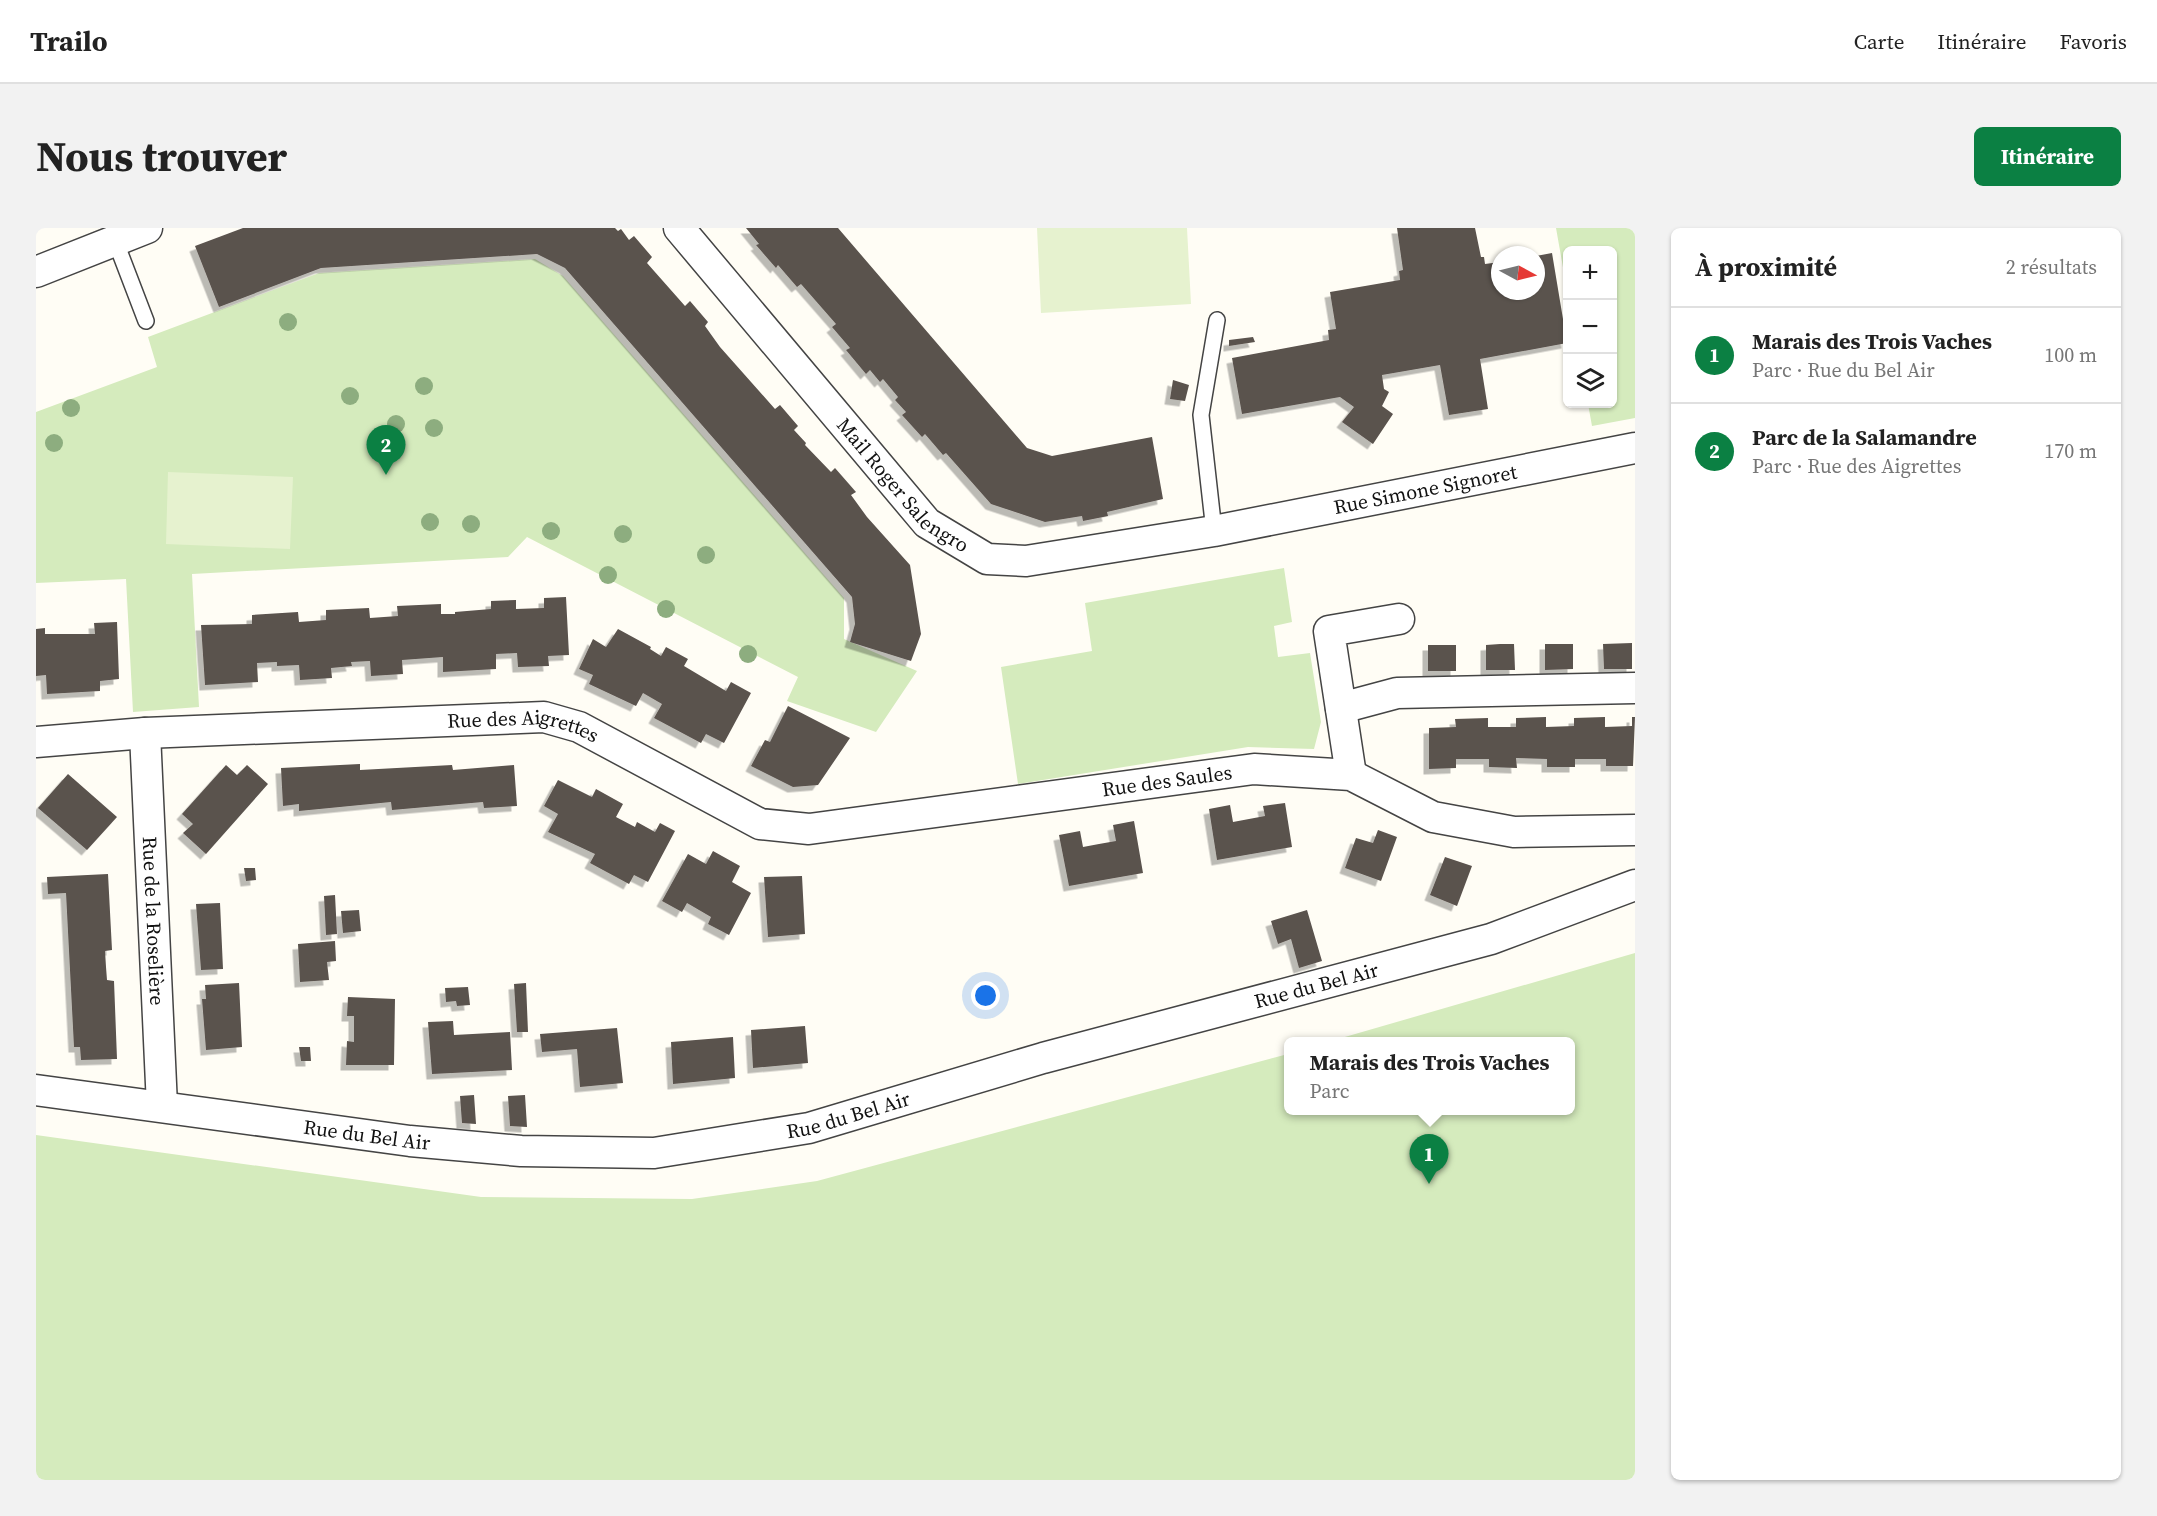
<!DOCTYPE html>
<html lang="fr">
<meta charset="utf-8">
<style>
body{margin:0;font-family:"Source Serif 4",serif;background:#f2f2f2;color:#222}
.controls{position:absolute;right:18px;top:18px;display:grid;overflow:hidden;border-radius:9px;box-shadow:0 2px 4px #0004}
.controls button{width:54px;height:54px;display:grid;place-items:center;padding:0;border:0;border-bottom:2px solid #e0e0e0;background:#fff;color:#222;font:30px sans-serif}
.compass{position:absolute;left:1455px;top:18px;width:54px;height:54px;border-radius:50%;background:#fff;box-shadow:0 2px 4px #0004;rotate:97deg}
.you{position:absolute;left:950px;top:768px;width:21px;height:21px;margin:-15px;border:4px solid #fff;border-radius:50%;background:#1a73e8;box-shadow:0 0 0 9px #1a73e833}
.badge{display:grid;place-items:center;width:39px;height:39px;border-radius:50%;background:#0b8043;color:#fff;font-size:20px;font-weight:700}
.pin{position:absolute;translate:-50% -50px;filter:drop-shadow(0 2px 3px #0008)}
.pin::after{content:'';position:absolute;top:32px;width:21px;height:18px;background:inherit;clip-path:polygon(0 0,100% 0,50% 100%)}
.popup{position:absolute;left:1248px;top:809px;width:291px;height:78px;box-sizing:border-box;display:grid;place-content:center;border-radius:9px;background:#fff;filter:drop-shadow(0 2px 4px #0005);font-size:20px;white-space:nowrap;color:#767676}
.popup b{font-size:22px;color:#222}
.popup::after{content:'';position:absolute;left:50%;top:100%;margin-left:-12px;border:12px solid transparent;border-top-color:#fff}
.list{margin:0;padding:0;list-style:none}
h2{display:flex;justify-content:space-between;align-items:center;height:78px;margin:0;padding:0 24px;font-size:26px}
h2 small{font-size:20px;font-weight:400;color:#767676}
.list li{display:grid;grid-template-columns:39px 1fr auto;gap:18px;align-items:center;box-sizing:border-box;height:96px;padding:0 24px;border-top:2px solid #e0e0e0}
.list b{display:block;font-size:22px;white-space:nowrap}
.list p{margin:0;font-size:20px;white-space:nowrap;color:#767676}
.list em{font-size:20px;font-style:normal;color:#767676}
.icon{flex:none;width:33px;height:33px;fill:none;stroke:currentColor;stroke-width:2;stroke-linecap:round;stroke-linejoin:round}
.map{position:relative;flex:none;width:1599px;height:1252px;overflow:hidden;border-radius:9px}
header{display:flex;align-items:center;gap:36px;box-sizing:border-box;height:84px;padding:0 30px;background:#fff;border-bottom:2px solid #e0e0e0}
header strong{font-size:28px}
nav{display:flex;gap:33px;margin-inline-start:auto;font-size:21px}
.intro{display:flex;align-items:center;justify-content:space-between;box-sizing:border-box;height:144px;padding:0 36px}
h1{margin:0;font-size:42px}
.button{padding:15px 27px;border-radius:9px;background:#0b8043;color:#fff;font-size:21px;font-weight:700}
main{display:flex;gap:36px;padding:0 36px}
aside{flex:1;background:#fff;border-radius:9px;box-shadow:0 2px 4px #0004}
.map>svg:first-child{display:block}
</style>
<header>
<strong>Trailo</strong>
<nav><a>Carte</a><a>Itinéraire</a><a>Favoris</a></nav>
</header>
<div class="intro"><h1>Nous trouver</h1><a class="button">Itinéraire</a></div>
<main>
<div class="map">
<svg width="1599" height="1252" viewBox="0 0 1599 1252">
<defs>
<filter id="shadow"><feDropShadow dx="-5.5" dy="5.5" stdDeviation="0" flood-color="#0004"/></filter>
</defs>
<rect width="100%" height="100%" fill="#fffdf5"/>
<path fill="#d5ebbd" d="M1520,0h79v190l-43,8 -4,-22h24v-154h-44l-1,40z
M499,31l28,17 281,322v41l73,32 -41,61 -89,-31 11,-24 -271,-140 -19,20 -316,17 7,133 -66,5 -7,-133 -90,4v-171l121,-45 -9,-30 171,-64z
M1248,340l8,54 -18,4 4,31 32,-4 11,69 -7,27 -66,-2 -230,37 -17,-117 91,-16 -7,-48z
M1599,725v527h-1599v-345l445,62 211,2 125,-18 471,-127v56h282v-68l-239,-1z"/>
<path fill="#e6f2cf" d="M1001,0h150l4,76 -150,9z
M132,244l125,5 -3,72 -124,-5z"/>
<path fill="#5a524d" filter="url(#shadow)" d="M207,0h372l3,3 3,-2 8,11 5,-4 18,21 -5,6 38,43 5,-5 18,21 -3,4 15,21 55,62 5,-4 18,21 -4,4 12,13 -1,2 26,27 4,-4 21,24 -5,3 16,22 43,48 11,69 -10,27 -61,-19 5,-18 -3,-27 -287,-329 -28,-14 -216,14 -102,39 -24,-61z
M710,0h92l189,220 25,8 100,-19 11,62 -56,13 1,4 -25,5 -1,-5 -37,6 -54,-18 -45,-51 -3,2 -18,-21 -3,3 -20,-22 4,-3 -11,-12 3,-3 -15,-18 -3,3 -10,-12 -4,4 -20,-24 4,-2 -18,-21 4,-3 -35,-40 -4,3 -19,-22 -2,3 -20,-23 3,-1z
M1361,0h78l6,29h3l1,7 15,-2v29h36v-35l16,-3 15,90 -87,16 8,50 -39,6 -9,-50 -58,10 2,14 5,3 -7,14 11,8 -20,30 -31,-22 12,-15 -14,-10 -98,17 -10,-56 97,-18 -1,-10 8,-1 -6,-37 70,-12 -1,-9 4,-1z
M1217,109l2,5 -26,4v-6z
M1137,152l16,5 -4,16 -15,-2z
M530,369l3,58 -21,1 1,10 -31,1 -1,-14 -21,1v15l-53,3v-15l-41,3 1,14 -32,2 -1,-15 -19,1 1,4 -21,2 1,10 -32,2 -1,-15 -22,1v-4l-20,1 1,19 -53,3 -4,-60 51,-1v-9l46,-3 1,10 27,-2v-10l43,-2 1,10 28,-2 -1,-10 44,-2v10h14v-2l36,-3v-8l25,-1v9l28,-1v-10z
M81,394l2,57 -19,2v10l-53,3 -1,-19 -10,1v-47l9,-1v6h50l-1,-11z
M582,401l33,18 -1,2 11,7 5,-9 22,12 -4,7 42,25 5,-9 20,11 -27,50 -18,-9 -5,9 -47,-25 8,-14 -19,-11 -7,13 -47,-22 4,-9 -14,-6 14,-30 13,8z
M1596,415v26h-28l-1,-25z
M1464,416h14l1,26h-29v-25z
M1509,416h28v25l-28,1z
M1392,417h28v26h-28z
M752,478l62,32 -32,47 -25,2 -42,-21 14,-26 5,2z
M1510,489v10l28,-1v-8l31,-1v10l27,-1v-9h3l-2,49h-27v-7h-31v8h-28v-8l-31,-1 1,10 -28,-1v-8h-33v9l-27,1v-41l27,-1 -1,-8 33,-1v9h28v-9z
M324,536v6l92,-5 1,5 61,-5 3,41 -33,2 -1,-6 -91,8 -1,-8 -92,9v-7l-16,2 -2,-38z
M190,537l11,10 10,-10 21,19 -62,70 -23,-21 10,-9 -11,-10z
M32,546l49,43 -30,33 -49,-42z
M522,552l34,17 4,-8 27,15 -7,13 19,10 2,-5 18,10 5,-9 15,8 -27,51 -14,-7 -5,9 -39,-21 5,-9 -47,-22 10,-18 -14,-8z
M1249,575l7,44 -75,13 -8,-51 21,-4 3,17 32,-6 -2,-10z
M1098,593l9,52 -74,13 -10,-51 21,-4 3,16 16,-3 17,-3 -3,-16z
M1342,602l19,7 -16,44 -36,-13 11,-30 17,5z
M677,623l27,15 -8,16 19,11 -22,42 -21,-11 3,-7 -24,-14 -5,9 -20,-11 26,-47 18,10z
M1409,629l27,9 -15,40 -27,-11z
M208,640h11l1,12 -10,1z
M72,646l4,76 -7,1 1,16 1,13 7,1 3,78 -36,1 -1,-13h-6l-8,-154 -18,1 -1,-17z
M766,648l3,58 -37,3 -4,-60z
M299,667l2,39 -11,1 -2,-39z
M184,675l3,66 -22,1 -5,-66z
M323,682l2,21 -18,2 -2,-22z
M1271,682l15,51 -23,7 -8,-29 -13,5 -7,-23z
M299,713l1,20 -9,1 2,18 -29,2 -2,-38z
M203,755l3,64 -36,3 -4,-51h4l-1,-14z
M490,755l2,49h-11l-3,-48z
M432,759l2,18 -13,1 -1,-5 -10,1 -1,-14z
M312,769l47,2 -1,66h-48l1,-24 7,1v-26h-7z
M417,793l1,14 56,-3 2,38 -80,4 -4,-52z
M769,798l3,37 -55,5 -2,-38z
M581,800l6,55 -43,4 -3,-38 -35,3 -2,-18z
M697,809l2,41 -62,6 -2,-42z
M263,819h11l1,14h-10z
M438,867l2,29 -14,-1 -2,-27z
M489,867l2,32 -17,-1 -2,-30z"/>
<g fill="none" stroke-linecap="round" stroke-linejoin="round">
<defs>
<path id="lane" d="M79,12l31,81
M1178,303l-13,-116 16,-95"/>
<g id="street">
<path id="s1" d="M643,0l248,295 60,36 39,2 188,-30 421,-83"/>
<path d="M0,44l111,-44"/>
<path d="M1305,480l56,-15 238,-5"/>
<path id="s2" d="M109,505l17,373"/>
<path id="s3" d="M0,514l109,-9 399,-16 35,10 181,97 49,5 445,-60 97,6 82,42 81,15 121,-2"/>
<path d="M1315,547l-22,-144 70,-12"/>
<path id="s4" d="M0,862l374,51 111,10 133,2 155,-25 234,-70 448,-119 144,-54"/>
</g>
</defs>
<use href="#lane" stroke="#444" stroke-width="18"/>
<use href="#street" stroke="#444" stroke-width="33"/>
<use href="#lane" stroke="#fff" stroke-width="15"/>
<use href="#street" stroke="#fff" stroke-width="30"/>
</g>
<g fill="#8dad7f">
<circle cx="252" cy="94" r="9"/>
<circle cx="388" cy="158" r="9"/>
<circle cx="314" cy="168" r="9"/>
<circle cx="35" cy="180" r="9"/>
<circle cx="360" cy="196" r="9"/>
<circle cx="398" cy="200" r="9"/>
<circle cx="18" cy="215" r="9"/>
<circle cx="394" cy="294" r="9"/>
<circle cx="435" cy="296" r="9"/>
<circle cx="515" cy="303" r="9"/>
<circle cx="587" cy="306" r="9"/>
<circle cx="670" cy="327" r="9"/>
<circle cx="572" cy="347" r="9"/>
<circle cx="630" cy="381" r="9"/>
<circle cx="712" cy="426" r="9"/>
</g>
<g text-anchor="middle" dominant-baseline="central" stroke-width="6" stroke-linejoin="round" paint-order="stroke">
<g font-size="20" fill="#111" stroke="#fff">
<text stroke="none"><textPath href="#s1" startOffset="342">Mail Roger Salengro</textPath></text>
<text stroke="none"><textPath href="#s1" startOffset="900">Rue Simone Signoret</textPath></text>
<text stroke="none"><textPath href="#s3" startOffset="489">Rue des Aigrettes</textPath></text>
<text stroke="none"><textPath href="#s3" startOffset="1161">Rue des Saules</textPath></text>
<text stroke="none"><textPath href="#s2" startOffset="188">Rue de la Roselière</textPath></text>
<text stroke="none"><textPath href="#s4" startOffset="1306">Rue du Bel Air</textPath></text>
<text stroke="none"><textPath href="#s4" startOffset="820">Rue du Bel Air</textPath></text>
<text stroke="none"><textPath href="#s4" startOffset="334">Rue du Bel Air</textPath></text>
</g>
</g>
</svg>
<div class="controls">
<button>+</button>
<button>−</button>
<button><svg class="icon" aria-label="layers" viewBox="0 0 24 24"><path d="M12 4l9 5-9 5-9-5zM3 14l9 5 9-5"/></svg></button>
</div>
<svg class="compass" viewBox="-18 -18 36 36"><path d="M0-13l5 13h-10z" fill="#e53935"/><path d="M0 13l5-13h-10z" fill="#767676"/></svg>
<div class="you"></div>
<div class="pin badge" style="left:1393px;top:956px">1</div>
<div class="popup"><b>Marais des Trois Vaches</b>Parc</div>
<div class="pin badge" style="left:350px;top:247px">2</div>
</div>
<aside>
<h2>À proximité<small>2 résultats</small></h2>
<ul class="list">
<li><span class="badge">1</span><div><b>Marais des Trois Vaches</b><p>Parc · Rue du Bel Air</p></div><em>100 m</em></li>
<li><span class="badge">2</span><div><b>Parc de la Salamandre</b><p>Parc · Rue des Aigrettes</p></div><em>170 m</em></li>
</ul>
</aside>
</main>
